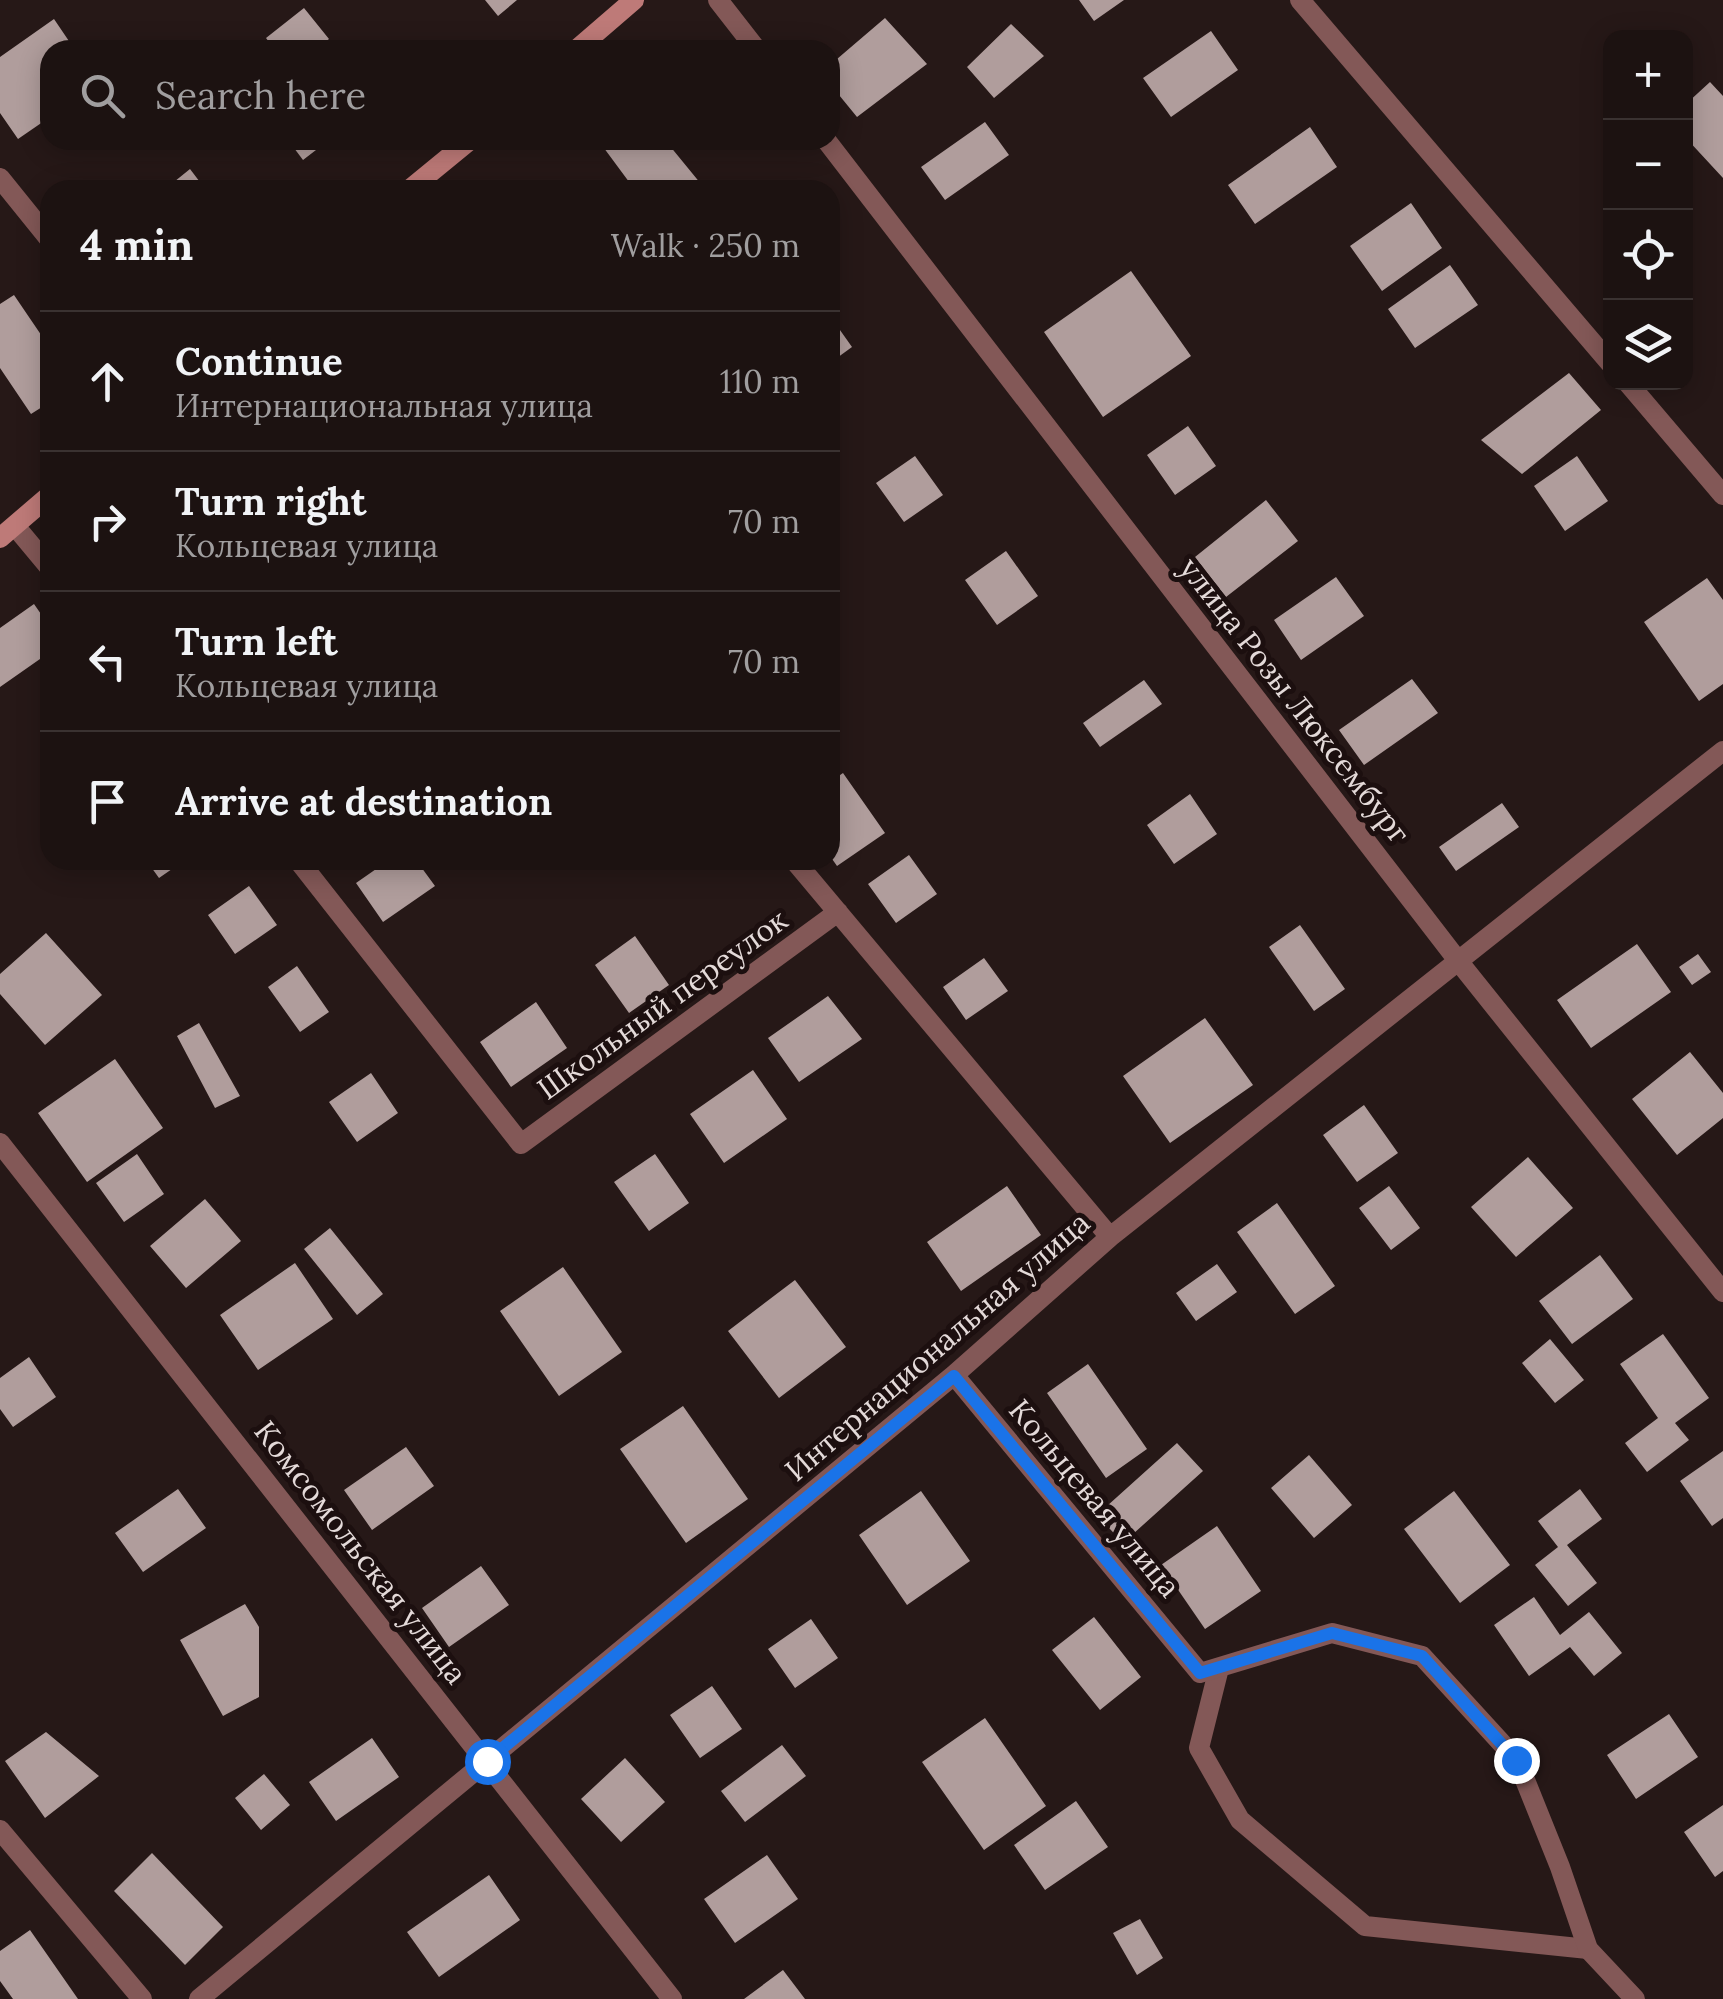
<!DOCTYPE html>
<meta charset="utf-8">
<style>
body{margin:0;font-family:Lora,serif;background:#251b1a;color:#f1f3f6}
.controls{position:absolute;right:30px;top:30px;display:grid;overflow:hidden;border-radius:20px;box-shadow:0 5px 25px #0003}
.controls button{width:90px;height:90px;display:grid;place-items:center;padding:0;border:0;border-bottom:2px solid #3a3231;background:#1c1211;color:#f1f3f6;font:50px sans-serif}
.stop{position:absolute;width:30px;height:30px;margin:-22px;border:8px solid #1a73e8;border-radius:50%;background:#fff}
.stop.end{background:#1a73e8;border-color:#fff;box-shadow:0 2px 10px #0008}
.list{margin:0;padding:0;list-style:none}
h2{display:flex;justify-content:space-between;align-items:center;height:130px;margin:0;padding:0 40px;font-size:42px}
h2 small{font-size:32px;font-weight:400;color:#a09e9f}
.list li{display:grid;grid-template-columns:65px 1fr auto;gap:30px;align-items:center;box-sizing:border-box;height:140px;padding:0 40px;border-top:2px solid #3a3231}
.list b{display:block;font-size:38px;white-space:nowrap}
.list p{margin:0;font-size:32px;white-space:nowrap;color:#a09e9f}
.list em{font-size:32px;font-style:normal;color:#a09e9f}
.icon{flex:none;width:55px;height:55px;fill:none;stroke:currentColor;stroke-width:2;stroke-linecap:round;stroke-linejoin:round}
.map{position:relative;flex:none;width:1723px;height:1999px;overflow:hidden}
.search{position:absolute;background:#1c1211;box-shadow:0 5px 25px #0003;left:40px;top:40px;width:800px;height:110px;display:flex;align-items:center;gap:25px;box-sizing:border-box;padding:0 35px;border-radius:30px;color:#a09e9f;font-size:38px}
.panel{position:absolute;background:#1c1211;box-shadow:0 5px 25px #0003;left:40px;top:180px;width:800px;height:690px;border-radius:30px}
.map>svg:first-child{display:block}
</style>
<div class="map">
<svg width="1723" height="1999" viewBox="0 0 1723 1999">
<rect width="100%" height="100%" fill="#261817"/>
<path fill="#b09d9c" d="M485,0h32l-19,16z
M1079,0h45l-30,21z
M304,8l25,31 -14,11h-40l-9,-12z
M885,18l42,46 -70,53 -27,-33v-19z
M54,19l21,31h-25v67l-32,22 -18,-26v-56z
M1011,24l33,32 -50,42 -27,-31z
M1211,31l27,39 -67,47 -28,-39z
M1710,82l13,14v82l-37,-40v-34z
M985,122l24,33 -64,45 -24,-33z
M1310,127l27,40 -82,57 -27,-39z
M288,140h41l-26,20z
M598,140h67l36,44 -11,6h-55z
M190,169l16,21h-42z
M1411,203l31,45 -60,43 -32,-45z
M1450,265l28,40 -63,43 -27,-39z
M1131,271l60,85 -88,61 -59,-85z
M14,295l36,53v54l-19,12 -31,-46v-64z
M835,323l17,24 -22,16v-37z
M1569,373l32,37 -79,64 -41,-34z
M1188,426l28,40 -41,29 -28,-40z
M915,456l28,39 -39,27 -28,-39z
M1577,456l31,45 -43,30 -31,-45z
M1266,500l32,41 -72,56 -31,-40z
M1006,551l32,45 -41,29 -32,-45z
M1336,577l28,39 -63,44 -27,-40z
M1707,578l16,22v84l-24,17 -55,-79z
M34,604l16,23v25l-50,35v-59z
M1412,679l26,34 -74,52 -25,-35z
M1144,680l18,24 -62,43 -17,-24z
M843,773l42,60 -48,33 -7,-10v-74z
M1190,794l27,40 -43,30 -27,-39z
M1502,803l17,24 -63,44 -17,-24z
M909,855l28,39 -41,29 -28,-39z
M146,860h39l-26,18z
M389,860h27l19,26 -52,36 -27,-39z
M249,886l28,39 -42,29 -27,-39z
M1300,925l45,64 -31,22 -45,-64z
M46,933l56,62 -57,50 -45,-51v-20z
M635,936l34,49 -40,28 -34,-48z
M1637,944l34,48 -80,56 -34,-48z
M1698,954l13,18 -19,13 -13,-18z
M984,958l24,33 -42,29 -23,-33z
M297,966l32,46 -29,20 -32,-45z
M828,996l34,43 -63,43 -31,-44z
M536,1002l31,46 -56,39 -31,-45z
M1205,1018l48,67 -83,58 -47,-67z
M199,1023l41,73 -25,12 -38,-72z
M1690,1052l33,41v25l-46,37 -45,-56z
M115,1059l48,69 -76,54 -49,-69z
M753,1070l34,49 -63,44 -34,-49z
M371,1073l27,40 -41,29 -28,-40z
M1364,1105l34,48 -41,29 -34,-47z
M137,1154l27,40 -40,28 -28,-39z
M655,1154l34,49 -40,28 -35,-49z
M1528,1157l45,51 -57,49 -45,-50z
M1007,1186l34,49 -80,56 -34,-49z
M1389,1186l31,42 -29,22 -32,-42z
M205,1199l36,42 -55,47 -36,-42z
M1277,1203l58,83 -40,28 -58,-82z
M330,1228l53,66 -26,21 -53,-66z
M1600,1255l33,44 -61,45 -33,-43z
M295,1263l38,56 -75,51 -38,-55z
M1217,1264l20,28 -41,29 -20,-28z
M563,1267l59,85 -63,44 -59,-85z
M795,1280l51,67 -67,51 -51,-67z
M1663,1334l46,64 -34,25 14,17 -42,32 -22,-29 33,-25 -38,-54z
M1550,1339l34,41 -29,23 -33,-40z
M29,1357l27,40 -43,30 -13,-18v-31z
M1088,1364l59,85 -41,29 -59,-85z
M683,1406l65,93 -62,44 -66,-94z
M1177,1443l26,28 -80,72 -26,-28z
M406,1447l28,39 -62,44 -28,-40z
M1723,1451v67l-11,8 -32,-45z
M1309,1455l43,50 -38,33 -43,-50z
M178,1489l28,39 -63,44 -28,-39z
M1580,1489l22,30 -35,26 30,38 -29,23 -33,-41 23,-18 -20,-26z
M921,1491l49,70 -63,44 -48,-70z
M1454,1491l56,74 -50,38 -56,-74z
M1217,1526l44,65 -56,38 -44,-64z
M481,1566l28,39 -60,42 -27,-39z
M1534,1597l26,38 29,-23 33,41 -28,23 -24,-29 -41,29 -35,-51z
M245,1604l14,23v70l-36,19 -43,-76z
M1094,1617l47,60 -41,33 -48,-60z
M811,1619l27,39 -43,30 -27,-39z
M712,1686l30,43 -42,29 -30,-43z
M1669,1714l29,43 -62,42 -29,-44z
M985,1718l61,88 -62,44 -62,-88z
M46,1732l53,44 -54,42 -40,-57z
M372,1738l27,39 -63,44 -27,-39z
M782,1745l24,31 -61,46 -24,-31z
M625,1758l40,44 -44,40 -40,-43z
M264,1774l26,31 -29,25 -26,-32z
M1076,1801l32,46 -63,43 -31,-45z
M1723,1805v66l-8,6 -31,-45z
M152,1853l71,74 -38,38 -71,-74z
M767,1855l31,44 -63,44 -31,-44z
M489,1875l31,45 -81,57 -32,-45z
M1140,1919l23,39 -26,17 -24,-42z
M30,1930l48,69h-65l-13,-18v-30z
M783,1970l22,29h-61z"/>
<g fill="none" stroke-linecap="round" stroke-linejoin="round">
<path stroke="#835857" stroke-width="20" d="M1219,1668l-20,80 41,72 125,106 223,23"/>
<path stroke="#835857" stroke-width="20" d="M718,0l39,50
M1300,0l310,363
M826,140l633,822 264,330
M0,178l50,62
M1627,382l96,113
M15,526l35,42
M298,860l223,284 317,-232
M794,860l316,377
M0,1143l672,856
M954,1375l246,298 132,-40 90,23 95,104 43,107 28,82 47,50
M0,1830l142,169
M199,1999l755,-624 156,-138 613,-486"/>
<path stroke="#be7a78" stroke-width="20" d="M576,50l58,-50
M409,190l61,-50
M0,538l50,-43"/>
</g>
<g fill="none" stroke-linecap="round" stroke-linejoin="round">
<path stroke="#1a73e8" stroke-width="12" d="M487,1761l467,-385 246,297 132,-40 90,23 94,104"/>
</g>
<g text-anchor="middle" dominant-baseline="central" stroke-width="10" stroke-linejoin="round" paint-order="stroke">
<g font-size="30" fill="#e4dad9" stroke="#1c0f0f">
<text transform="translate(1295 700) rotate(52)">улица Розы Люксембург</text>
<text transform="translate(662 1004) rotate(-36)">Школьный переулок</text>
<text transform="translate(937 1346) rotate(-41)">Интернациональная улица</text>
<text transform="translate(1095 1498) rotate(50)">Кольцевая улица</text>
<text transform="translate(361 1552) rotate(52)">Комсомольская улица</text>
</g>
</g>
</svg>
<div class="controls">
<button>+</button>
<button>−</button>
<button><svg class="icon" aria-label="locate" viewBox="0 0 24 24"><circle cx="12" cy="12" r="6"/><path d="M12 2v4M12 18v4M2 12h4M18 12h4"/></svg></button>
<button><svg class="icon" aria-label="layers" viewBox="0 0 24 24"><path d="M12 4l9 5-9 5-9-5zM3 14l9 5 9-5"/></svg></button>
</div>
<div class="stop" style="left:487px;top:1761px"></div>
<div class="stop end" style="left:1516px;top:1760px"></div>
<div class="search"><svg class="icon" aria-label="search" viewBox="0 0 24 24"><circle cx="10" cy="10" r="6"/><path d="M15 15l6 6"/></svg>Search here</div>
<section class="panel">
<h2>4 min<small>Walk · 250 m</small></h2>
<ul class="list">
<li><svg class="icon" aria-label="ahead" viewBox="0 0 24 24"><path d="M12 20V5M6 11l6-6 6 6"/></svg><div><b>Continue</b><p>Интернациональная улица</p></div><em>110 m</em></li>
<li><svg class="icon" aria-label="right" viewBox="0 0 24 24"><path d="M7 20v-9h11M14 6l5 5-5 5"/></svg><div><b>Turn right</b><p>Кольцевая улица</p></div><em>70 m</em></li>
<li><svg class="icon" aria-label="left" viewBox="0 0 24 24"><path d="M17 20v-9H6M10 6l-5 5 5 5"/></svg><div><b>Turn left</b><p>Кольцевая улица</p></div><em>70 m</em></li>
<li><svg class="icon" aria-label="arrive" viewBox="0 0 24 24"><path d="M6 21V4h12l-3 4 3 4H6"/></svg><div><b>Arrive at destination</b></div></li>
</ul>
</section>
</div>
